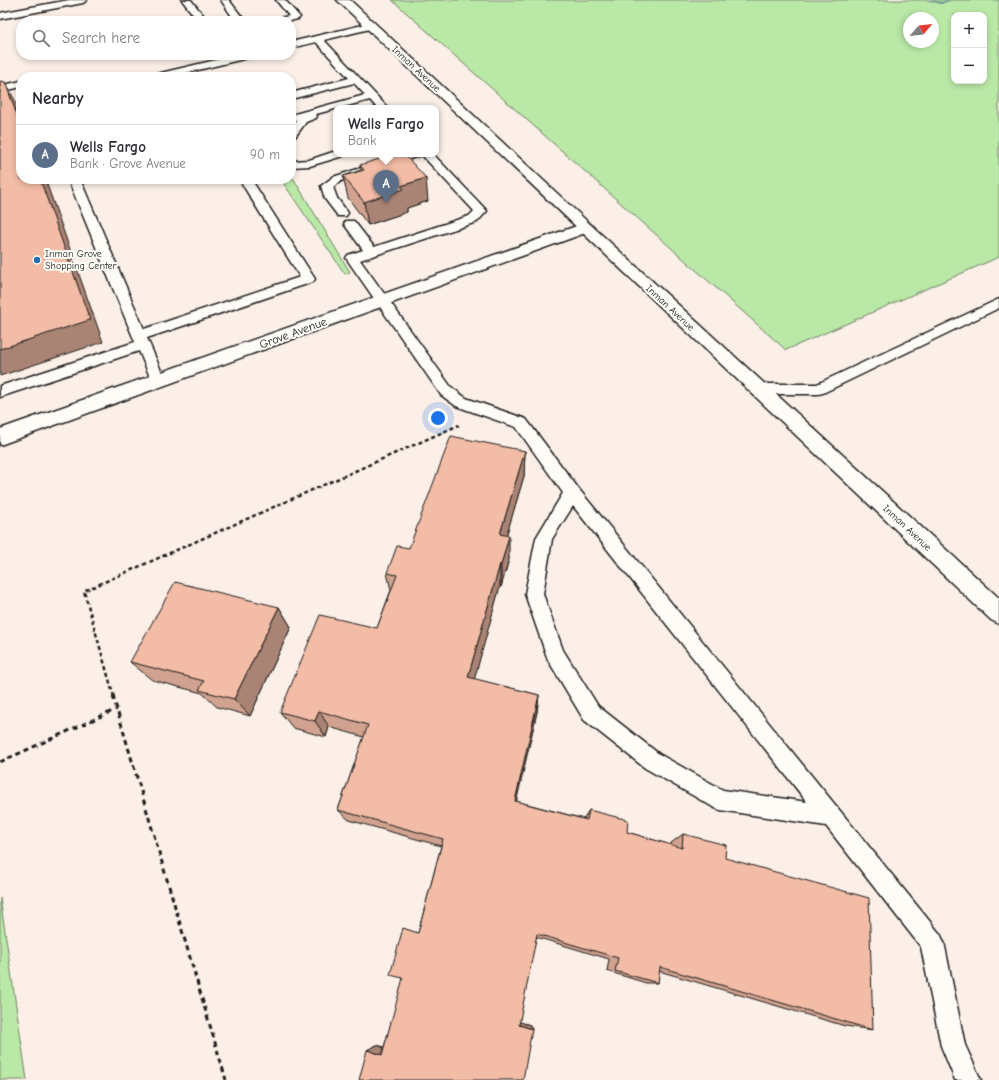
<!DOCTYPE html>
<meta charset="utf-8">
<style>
body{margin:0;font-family:"Comic Neue",sans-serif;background:#f7f7f7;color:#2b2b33}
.controls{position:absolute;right:12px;top:12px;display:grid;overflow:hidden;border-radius:8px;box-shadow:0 2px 6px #0003}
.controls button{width:36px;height:36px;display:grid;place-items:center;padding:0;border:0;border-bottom:1px solid #e1e1e2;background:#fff;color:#2b2b33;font:20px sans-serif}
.compass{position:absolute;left:903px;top:12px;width:36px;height:36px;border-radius:50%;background:#fff;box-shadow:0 2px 6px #0003;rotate:63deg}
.you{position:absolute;left:438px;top:418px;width:14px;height:14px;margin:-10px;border:3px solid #fff;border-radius:50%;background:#1a73e8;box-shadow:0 0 0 6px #1a73e833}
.badge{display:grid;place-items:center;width:26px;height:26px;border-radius:50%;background:#1f6fb2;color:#fff;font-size:13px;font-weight:700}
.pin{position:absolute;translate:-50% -33px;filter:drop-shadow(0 1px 2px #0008)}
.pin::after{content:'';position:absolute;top:21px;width:14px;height:12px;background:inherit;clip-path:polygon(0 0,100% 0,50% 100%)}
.popup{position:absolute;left:333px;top:105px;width:106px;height:52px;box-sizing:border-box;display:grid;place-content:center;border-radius:8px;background:#fff;filter:drop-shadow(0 1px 3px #0005);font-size:13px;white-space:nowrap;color:#7c7c81}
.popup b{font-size:15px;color:#2b2b33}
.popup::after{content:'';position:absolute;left:50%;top:100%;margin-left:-8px;border:8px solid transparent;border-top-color:#fff}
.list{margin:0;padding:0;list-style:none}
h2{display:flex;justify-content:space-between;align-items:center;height:52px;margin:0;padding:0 16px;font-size:17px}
h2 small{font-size:13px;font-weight:400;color:#7c7c81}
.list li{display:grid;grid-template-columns:26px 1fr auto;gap:12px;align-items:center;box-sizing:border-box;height:60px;padding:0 16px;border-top:1px solid #e1e1e2}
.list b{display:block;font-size:15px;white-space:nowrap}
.list p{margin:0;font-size:13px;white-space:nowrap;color:#7c7c81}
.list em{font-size:13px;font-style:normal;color:#7c7c81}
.icon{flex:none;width:22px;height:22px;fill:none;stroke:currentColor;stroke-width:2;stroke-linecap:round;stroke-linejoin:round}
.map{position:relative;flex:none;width:999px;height:1080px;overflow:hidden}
.search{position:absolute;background:#fff;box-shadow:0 2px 6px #0003;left:16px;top:16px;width:280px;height:44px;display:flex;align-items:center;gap:10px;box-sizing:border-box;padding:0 14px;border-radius:16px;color:#7c7c81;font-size:15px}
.panel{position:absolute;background:#fff;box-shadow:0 2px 6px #0003;left:16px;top:72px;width:280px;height:112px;border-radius:16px}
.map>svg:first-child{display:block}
</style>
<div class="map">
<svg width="999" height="1080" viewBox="0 0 999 1080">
<rect width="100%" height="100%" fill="#fbefe7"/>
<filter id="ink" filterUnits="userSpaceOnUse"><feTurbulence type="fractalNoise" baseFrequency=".025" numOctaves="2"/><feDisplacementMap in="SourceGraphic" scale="8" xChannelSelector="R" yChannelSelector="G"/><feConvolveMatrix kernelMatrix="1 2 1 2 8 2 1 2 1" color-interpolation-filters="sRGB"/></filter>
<g filter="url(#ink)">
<path fill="#bae8a7" stroke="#6b8262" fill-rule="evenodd" d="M392,0h607v257l-213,93zM954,15h30v66h-30zM909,18h24v24h-24z
M293,178l57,94 -5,2 -63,-93z
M0,898l27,182h-27z"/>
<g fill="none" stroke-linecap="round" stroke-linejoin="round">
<path fill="#5e8998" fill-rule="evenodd" d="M926,0l15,2 11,-2 -11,4z"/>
<defs>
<path id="service" d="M69,0h18l-4,3 -83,16v-6z
M182,0h9l17,21h-10z
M221,0h8l16,21h-10z
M276,0h9l13,15 2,2 -2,2 -9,2h-17l2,-2 15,-3z
M371,23l5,3 -2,2 -50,12 64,68h-11l-7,-8 -54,14 1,2 -1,2 -10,4 -11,15 -4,1v-10l6,-8 -6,1v-6l74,-20 -11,-12 -63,16v-6l58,-15 -33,-36 -25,6v-6z
M237,55h17l-2,2 -83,20h-18l1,-2z
M21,81v6l-21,5v-6z
M336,151v3h9l-2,2 -33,10 -19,1v-6l18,-1z
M404,154h17l-2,2 -78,25 -8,6 4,11 11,15 -2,3h-8l-13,-17 -4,-13 12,-9z
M421,154h12l54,57 -10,11 -117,38 91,127 15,11 60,21 52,69 362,446 4,8 21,103 16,35h-26l-14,-34 -20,-99 -95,-121 -106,-16 -7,-3 -68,-39 -61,-48 -36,-60 -23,-66 11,-56 27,-45 -47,-66 -60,-21 -15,-11 -95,-137 2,-3 15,-5 -19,-26 2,-3h8l20,26 95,-31 5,-5zM573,506l234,296 -84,-12 -64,-36 -61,-48 -35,-56 -20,-56 9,-55z
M68,179h12l64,150 156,-52 -61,-98h12l64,100 -2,3 -166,56 18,42 -2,4 -5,1 -5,-1 -14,-33 -139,46v-11l135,-44z
M999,299v9l-176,85 -5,1h-61l-5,-1 -2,-4 2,-4 5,-1h60z"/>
<path id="tertiary" d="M585,223l6,2 2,3 -2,3 -591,214v-16z"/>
<path id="secondary" d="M337,0h13l241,225 408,373v26l-8,-4z"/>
</defs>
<use href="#service" stroke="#1c1c1c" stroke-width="3"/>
<use href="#tertiary" stroke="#1c1c1c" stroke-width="3"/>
<use href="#secondary" stroke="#1c1c1c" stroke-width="3"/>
<path stroke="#1c1c1c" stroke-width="2.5" stroke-dasharray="4 3" stroke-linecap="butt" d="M114,697l-30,-106 375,-166"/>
<path stroke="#1c1c1c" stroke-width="3" stroke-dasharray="5 4" stroke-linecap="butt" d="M113,696l113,384
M0,762l117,-53"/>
<use href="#service" fill="#fdfcf7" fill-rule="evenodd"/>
<use href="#tertiary" fill="#fdfcf7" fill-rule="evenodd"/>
<use href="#secondary" fill="#fdfcf7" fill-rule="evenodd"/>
</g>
<path fill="#d0a28f" stroke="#1c1c1c" d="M360,165l68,36 -21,7v4l-39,13 -20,-27 -5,-22 18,-6z
M525,451l-1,25 -18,60 3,23 -8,28 -1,-1 -26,93 65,16 -2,17 -21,89 68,18 5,-9 38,22 44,13v-2l12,-9 42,24 148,172 -28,-4 -186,-55 -1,12h-12l-39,-12 2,-12 -73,-22 -17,85 11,3 2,4 -165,21 10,-5 7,2 34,-114 23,-87 -92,-26 -11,-10 26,-73 -35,-10 -3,10 -33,-9 -13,-16 97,-84 14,-38 -4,-17 22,-25z
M279,607l12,20 -41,89 -33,-9 -15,-14 -50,-13 -22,-18z"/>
<path fill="#a98474" stroke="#1c1c1c" d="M5,82l12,22 4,10v12z
M426,178l2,23 -21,7v4l-39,13 -4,-23 37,-16z
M40,179h5l58,163 -103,34v-27z
M525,451l-1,25 -24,81v-23z
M509,536v23l-8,28v-22z
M500,564v22l-30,109 -2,-18z
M279,607l12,20 -41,89 -16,-17z
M539,695l-2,17 -23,100 1,-11z
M319,711l10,16 -3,10 -11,-16z
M517,1021l13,4 2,4 -13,-4z
M377,1045l13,5 -8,5 -15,-5z"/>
<path fill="#f2bca6" stroke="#1c1c1c" d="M0,81l5,1 16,44v53h19l50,141 -90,29z
M395,154h9l22,24 -25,8 3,3 -40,13 -21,-26 21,-6 -4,-5z
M451,436l74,15 -25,83 9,2 -8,29 -1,-1 -32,113 71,18 -24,106 72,19 2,-10 39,10 -1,12 55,16 1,-14 43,11 -1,13 144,40 4,132 -213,-63 -2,16 -43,-12 3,-13 -81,-24 -18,91 13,4 -9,51h-164l8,-30 15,5 21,-77 -13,-3 13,-47 15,5 25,-94 -105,-29 30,-85 -49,-14 -4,10 -35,-9 40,-97 57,13 20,-53 -10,-2 10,-27 12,2z
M175,582l104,25 -45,92 -35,-9 5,-9 -74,-19z"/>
</g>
<circle fill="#1f6fb2" stroke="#fdfcf7" stroke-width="1.5" cx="37" cy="260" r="4"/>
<g text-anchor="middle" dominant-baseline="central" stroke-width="4" stroke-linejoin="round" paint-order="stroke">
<g font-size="10" fill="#1c1c1c" stroke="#fdfcf7">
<text transform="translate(416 69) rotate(43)">Inman Avenue</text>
<text transform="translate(670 308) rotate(43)">Inman Avenue</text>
<text transform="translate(907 528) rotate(43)">Inman Avenue</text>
</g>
<g font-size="10" fill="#1c1c1c" stroke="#fdfcf7" text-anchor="start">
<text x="45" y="254">Inman Grove<tspan x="45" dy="12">Shopping Center</tspan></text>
</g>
<g font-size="12" fill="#1c1c1c" stroke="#fdfcf7">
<text transform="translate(293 333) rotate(-20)">Grove Avenue</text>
</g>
</g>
</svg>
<div class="controls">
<button>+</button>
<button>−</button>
</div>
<svg class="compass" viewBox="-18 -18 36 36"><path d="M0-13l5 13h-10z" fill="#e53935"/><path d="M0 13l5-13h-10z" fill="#7c7c81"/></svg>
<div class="you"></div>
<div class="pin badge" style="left:386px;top:203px;background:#5c6f8a">A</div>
<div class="popup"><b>Wells Fargo</b>Bank</div>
<div class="search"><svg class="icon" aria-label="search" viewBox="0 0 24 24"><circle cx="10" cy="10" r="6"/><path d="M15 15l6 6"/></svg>Search here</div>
<section class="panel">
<h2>Nearby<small></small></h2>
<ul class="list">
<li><span class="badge" style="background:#5c6f8a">A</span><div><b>Wells Fargo</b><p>Bank · Grove Avenue</p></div><em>90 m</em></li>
</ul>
</section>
</div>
